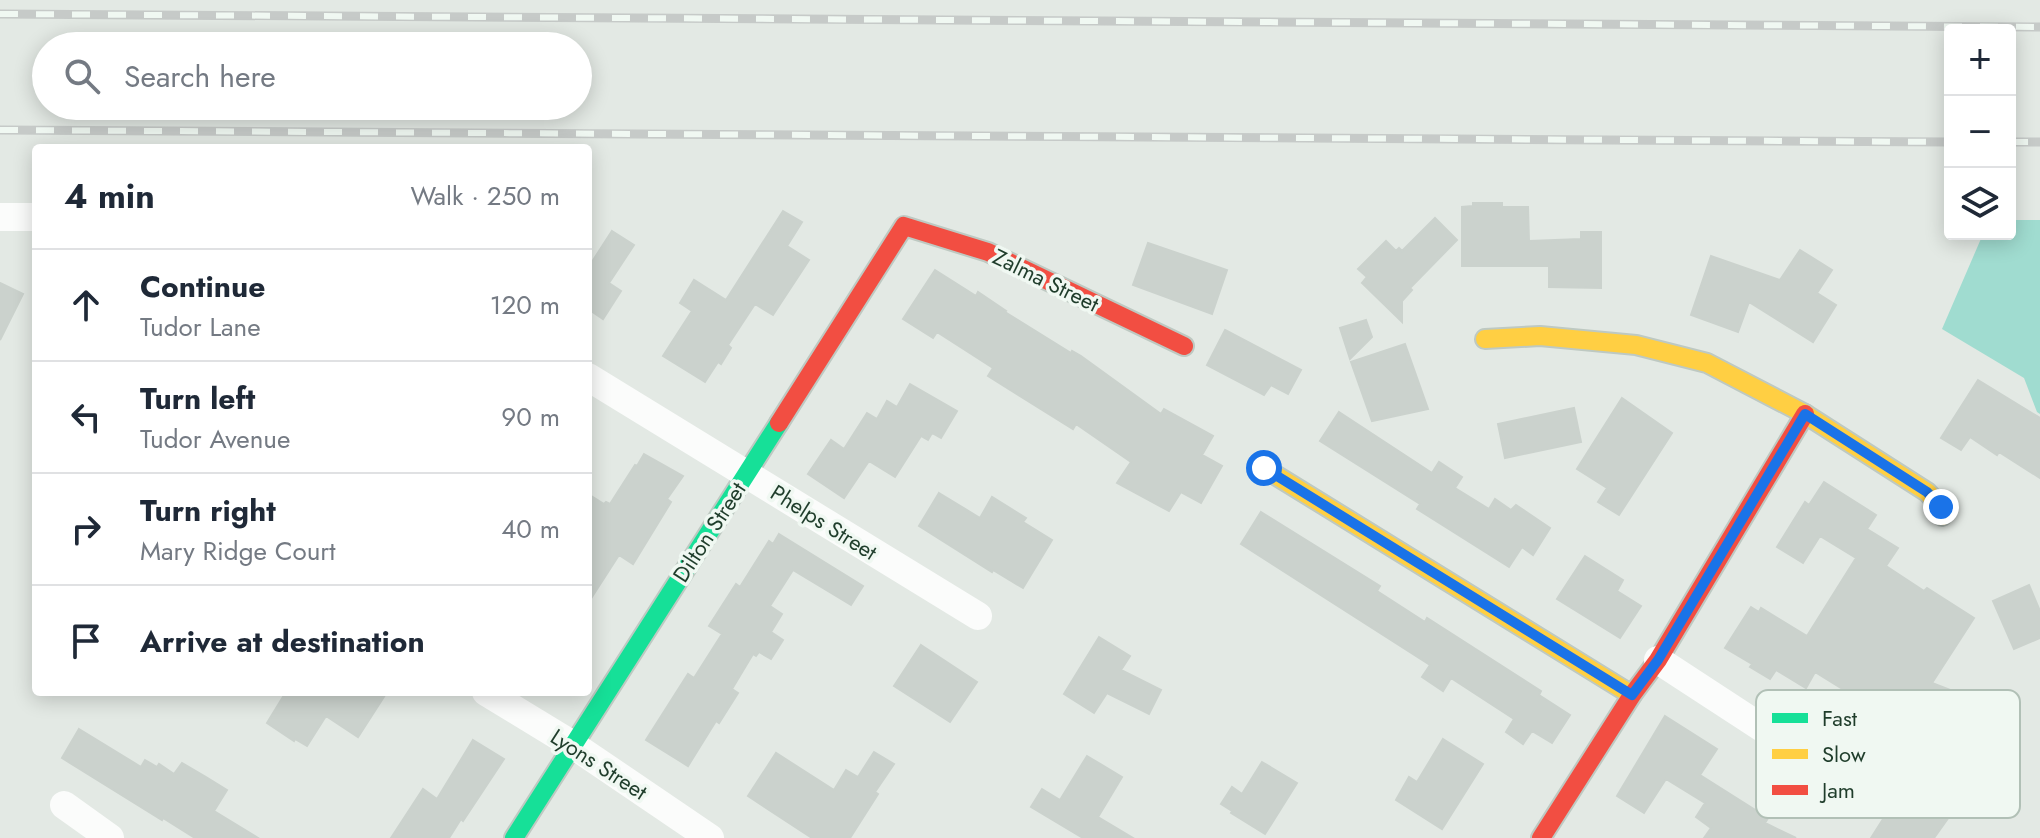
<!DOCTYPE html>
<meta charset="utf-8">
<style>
body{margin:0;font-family:Jost,sans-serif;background:#f6f6f7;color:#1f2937}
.controls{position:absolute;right:24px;top:24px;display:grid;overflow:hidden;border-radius:8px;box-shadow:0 4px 20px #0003}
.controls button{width:72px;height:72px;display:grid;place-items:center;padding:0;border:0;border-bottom:2px solid #e0e1e3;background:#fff;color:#1f2937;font:40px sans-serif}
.stop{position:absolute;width:24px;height:24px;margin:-18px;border:6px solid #1a73e8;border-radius:50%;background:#fff}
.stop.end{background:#1a73e8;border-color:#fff;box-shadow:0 2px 8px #0008}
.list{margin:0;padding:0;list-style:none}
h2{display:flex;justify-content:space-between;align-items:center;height:104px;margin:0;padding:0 32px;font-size:34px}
h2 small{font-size:26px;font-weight:400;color:#747a83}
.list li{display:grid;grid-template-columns:52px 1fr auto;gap:24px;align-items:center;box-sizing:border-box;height:112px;padding:0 32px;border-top:2px solid #e0e1e3}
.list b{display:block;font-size:30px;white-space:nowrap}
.list p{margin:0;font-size:26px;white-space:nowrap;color:#747a83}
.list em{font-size:26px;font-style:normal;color:#747a83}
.icon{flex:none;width:44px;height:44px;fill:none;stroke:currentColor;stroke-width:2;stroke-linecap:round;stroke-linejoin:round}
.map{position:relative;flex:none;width:2040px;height:838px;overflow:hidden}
.search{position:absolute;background:#fff;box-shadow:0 4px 20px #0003;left:32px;top:32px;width:560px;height:88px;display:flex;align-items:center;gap:20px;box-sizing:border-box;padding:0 28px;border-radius:44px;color:#747a83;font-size:30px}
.panel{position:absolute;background:#fff;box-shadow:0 4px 20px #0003;left:32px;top:144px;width:560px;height:552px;border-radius:8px}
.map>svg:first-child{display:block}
</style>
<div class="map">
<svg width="2040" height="838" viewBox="0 0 2040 838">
<rect width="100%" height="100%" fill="#e3e9e4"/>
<path fill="#a0dcd0" d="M2010,220h30v194l-3,-2 -13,-34 -82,-49 41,-95h27z"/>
<path fill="#cbd2cd" stroke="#cbd2cd" stroke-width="2" d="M1473,203h29v4h26l1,34 52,-2v-7h20v56l-52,-1v-21h-87v-59l11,-1z
M783,211l19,11 -15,24 22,14 -36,55 -18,-11 -27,41 3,3 -10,16 -3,-2 -13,20 -42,-26 29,-45 -12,-8 14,-23 32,20z
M1435,218l22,22 -47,48 2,2 -10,11v21l-40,-39 5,-6 -9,-8 28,-28 10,10 3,-3 3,3z
M612,231l22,14 -25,38 12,8 -18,28 -12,-8 -3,5v-48z
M1148,243l79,27 -15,44 -79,-29z
M1800,250l32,20 -15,23 19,12 -23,37 -64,-40 -11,30 -47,-17 20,-59 69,24z
M935,270l41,26 2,-4 28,19 -1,1 66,41 1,-2 9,5 80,58 3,-5 49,27 -11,19 20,11 -21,37 -20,-11 -12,19 -52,-28 14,-21 -55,-38 -3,5 -85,-53 5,-8 -56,-36 -4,6 -30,-19z
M0,283l23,11 -23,46z
M1366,320l6,17 -22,22 -10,-31z
M1225,330l76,40 -13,24 -17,-9 -7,10 -57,-30z
M1405,344l23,65 -56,12 -21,-59z
M1978,380l62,38v60l-41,-26 -2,3 -27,-18 -9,13 -20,-12z
M910,384l47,27 -16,27 -9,-5 -4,7 -7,-4 -26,41 -26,-16 -25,37 -36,-24 23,-34 13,9 23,-36 10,6 10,-18 10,6z
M1622,398l50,35 -53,82 -21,-13 9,-14 -30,-19z
M1574,408l7,34 -76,16 -7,-34z
M1339,412l93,61 7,-11 23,15 -7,11 34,21 6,-10 16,11 5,-5 34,23 -17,27 -11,-8 -13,20 -92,-58 3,-5 -100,-63z
M644,454l39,22 -16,23 4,3 -38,62 -14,-9 -31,48v-109l16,10 2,-2 4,2 25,-39 2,1z
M1824,482l52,33 -9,14 31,19 -12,18 38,25 3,-3 47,30 -42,65 47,18 13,11 -19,15 -7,-6 -15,12 -21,-29 -27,30 -51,-44 -3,3 -34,-21 -9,16 -30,-18 -6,9 -20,-12 2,-3 -27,-16 26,-41 8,5 2,-4 46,28 49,-78 -36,-22 -17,27 -26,-16 28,-45 4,3z
M939,493l41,25 12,-21 34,21 -3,4 29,18 -29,48 -30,-18 -1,2 -73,-46z
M1261,512l119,74 -3,5 48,31 2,-4 114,73 -2,4 31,20 -18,28 -20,-12 -9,13 -17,-12 8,-13 -63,-41 -8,13 -21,-14 8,-12 -189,-121z
M779,534l84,52 -12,19 -58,-35 -23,36 12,8 -11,18 12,8 -12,19 -12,-7 -3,4 -3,-2 -21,35 6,4 -19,30 -3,-2 -28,45 -42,-26 42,-66 6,4 28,-44 -13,-8 27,-42 4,3 29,-46 4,3z
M1585,556l38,24 -6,11 24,15 -21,32 -63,-39z
M2029,585l11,26v27l-26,11 -21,-48z
M1099,637l31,19 -9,14 40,20 -12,24 -42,-21 -13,20 -30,-19z
M921,645l56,37 -27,40 -56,-36z
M286,692h101l-29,45 -32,-21 -19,30 -12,-7 -1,2 -27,-18z
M1665,716l52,33 -17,26 68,43 -3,5 31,15h-92l7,-10 -15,-11 9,-14 -39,-24 -22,34 -27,-17z
M79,729l62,38 4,-7 12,7 2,-3 15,10 8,-11 24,14 21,13 -13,21 44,27h-63l-32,-20 -1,2 -100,-62z
M1443,739l40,25 -41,65 -46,-29 13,-23 8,5z
M473,740l31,19 -41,62 -2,-2 -12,19h-58l32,-49 14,10z
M874,752l20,12 -19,28 3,2 -28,44h-38l-64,-42 28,-43 58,37 12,-20 12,7z
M1941,754l35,25 -42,59h-63l21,-33 -3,-2 32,-46 12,9z
M1087,756l35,21 -24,40 35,21h-50l-52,-31 11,-18 18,11z
M1262,762l35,21 -32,51 -34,-21 1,-2 -11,-7 11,-17 10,7z"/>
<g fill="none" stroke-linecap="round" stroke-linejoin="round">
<defs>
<path id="fast" d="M514,838l265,-415"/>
<path id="slow" d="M1485,339l55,-3 96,9 71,18 98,51 122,78 14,15 1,9
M1264,468l368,227"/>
<path id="jam" d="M779,423l125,-197 84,26 196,94
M1541,838l91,-143 26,-35 147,-246"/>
</defs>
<use href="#fast" stroke="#bec9c2" stroke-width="22"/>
<use href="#slow" stroke="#bec9c2" stroke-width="22"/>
<use href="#jam" stroke="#bec9c2" stroke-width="22"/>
<path stroke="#fbfcfb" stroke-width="28" d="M0,217h36
M588,377l390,239
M1658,660l164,107
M486,692l87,53 137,93
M64,805l46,33"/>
<use href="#fast" stroke="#16e098" stroke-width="18"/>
<use href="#slow" stroke="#ffcf43" stroke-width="18"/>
<use href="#jam" stroke="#f24e42" stroke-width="18"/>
<defs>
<path id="rail" d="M0,14l2040,13
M0,130l1950,12
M2010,142h30"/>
</defs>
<use href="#rail" stroke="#c6cac8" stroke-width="9"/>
<use href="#rail" stroke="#f0f8f2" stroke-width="6" stroke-dasharray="18" stroke-linecap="butt"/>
</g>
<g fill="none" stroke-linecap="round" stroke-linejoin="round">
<path stroke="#1a73e8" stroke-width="10" d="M1264,468l368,227 26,-35 147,-246 122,78 14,15"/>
</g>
<g text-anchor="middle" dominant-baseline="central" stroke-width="7" stroke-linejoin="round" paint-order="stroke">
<g font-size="22" fill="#1f3d2b" stroke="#f0f8f2">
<text transform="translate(1046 280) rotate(26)">Zalma Street</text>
<text transform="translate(824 522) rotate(32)">Phelps Street</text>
<text transform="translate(709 532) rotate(-57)">Dilton Street</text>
<text transform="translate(599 764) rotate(33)">Lyons Street</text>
</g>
</g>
<rect x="1756" y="690" width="264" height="128" rx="12" fill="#f0f8f2" stroke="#b1c0b6" stroke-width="2"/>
<rect x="1772" y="713" width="36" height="10" fill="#16e098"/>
<rect x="1772" y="749" width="36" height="10" fill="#ffcf43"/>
<rect x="1772" y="785" width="36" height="10" fill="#f24e42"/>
<g font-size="22" fill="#1f3d2b">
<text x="1822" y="726">Fast</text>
<text x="1822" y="762">Slow</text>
<text x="1822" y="798">Jam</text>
</g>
</svg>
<div class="controls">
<button>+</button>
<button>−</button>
<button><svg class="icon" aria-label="layers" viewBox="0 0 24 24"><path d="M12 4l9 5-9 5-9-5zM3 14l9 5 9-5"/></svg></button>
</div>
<div class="stop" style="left:1264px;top:468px"></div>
<div class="stop end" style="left:1941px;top:507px"></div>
<div class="search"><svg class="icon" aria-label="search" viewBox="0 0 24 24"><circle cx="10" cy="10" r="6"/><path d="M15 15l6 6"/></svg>Search here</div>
<section class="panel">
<h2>4 min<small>Walk · 250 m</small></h2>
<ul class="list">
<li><svg class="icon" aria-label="ahead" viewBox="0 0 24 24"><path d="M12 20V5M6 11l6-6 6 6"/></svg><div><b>Continue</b><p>Tudor Lane</p></div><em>120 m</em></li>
<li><svg class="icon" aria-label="left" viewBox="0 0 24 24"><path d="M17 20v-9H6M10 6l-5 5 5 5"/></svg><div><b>Turn left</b><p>Tudor Avenue</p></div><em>90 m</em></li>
<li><svg class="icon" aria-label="right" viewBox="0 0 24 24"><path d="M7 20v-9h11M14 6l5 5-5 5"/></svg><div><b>Turn right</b><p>Mary Ridge Court</p></div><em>40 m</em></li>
<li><svg class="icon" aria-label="arrive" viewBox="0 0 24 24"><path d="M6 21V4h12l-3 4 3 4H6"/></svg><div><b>Arrive at destination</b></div></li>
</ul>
</section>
</div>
